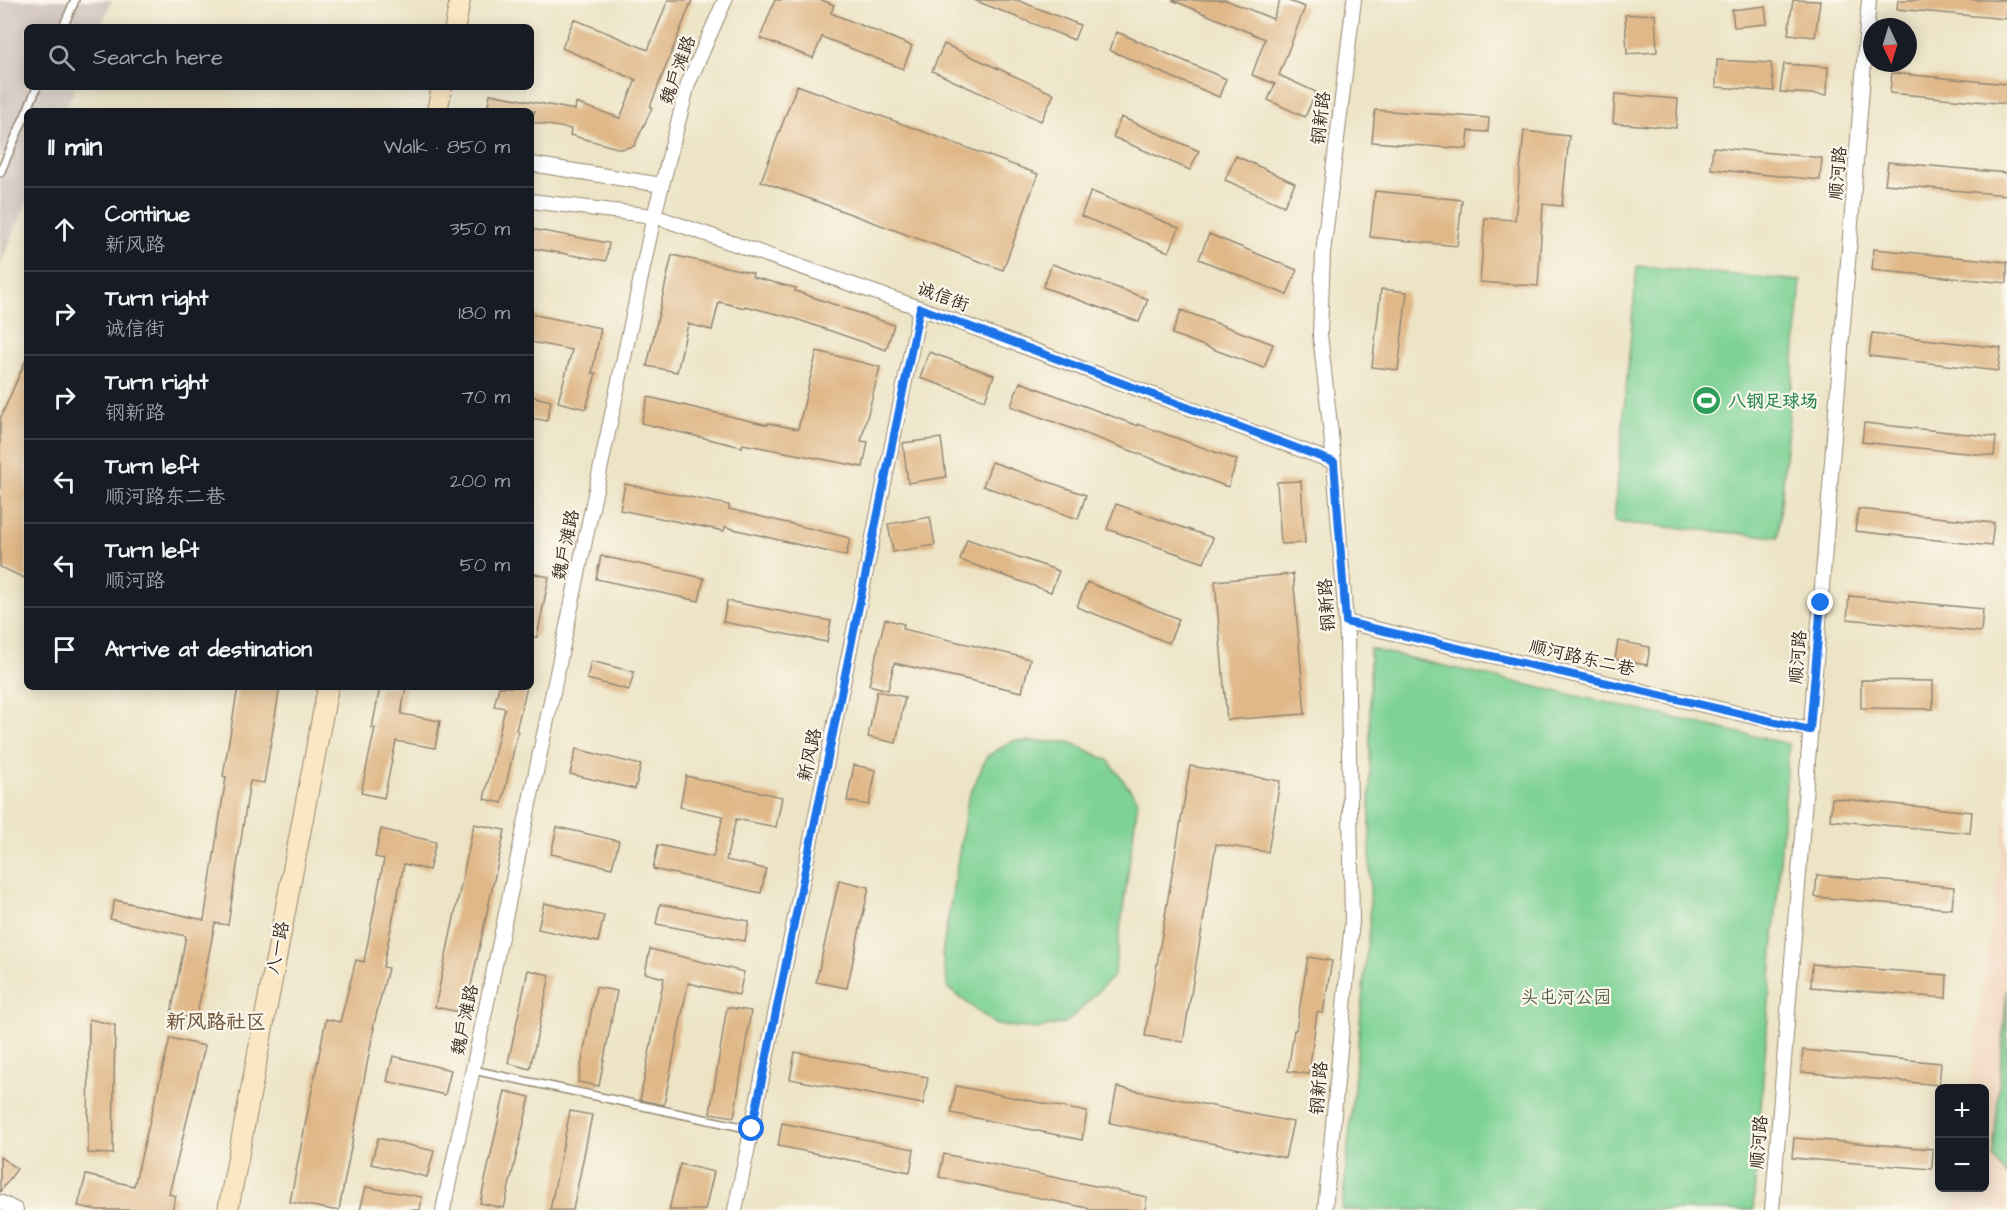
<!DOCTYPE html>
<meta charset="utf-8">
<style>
body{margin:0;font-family:"Architects Daughter","LXGW WenKai TC",sans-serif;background:#242831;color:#f1f3f6}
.controls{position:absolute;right:18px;bottom:18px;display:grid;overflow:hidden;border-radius:9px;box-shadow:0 3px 15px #0003}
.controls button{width:54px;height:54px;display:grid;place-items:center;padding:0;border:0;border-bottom:2px solid #363941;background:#171b24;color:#f1f3f6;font:30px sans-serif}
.compass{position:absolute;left:1863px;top:18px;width:54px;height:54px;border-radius:50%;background:#171b24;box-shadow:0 3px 15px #0003;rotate:176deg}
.stop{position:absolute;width:18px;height:18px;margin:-14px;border:4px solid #1a73e8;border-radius:50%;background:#fff}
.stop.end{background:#1a73e8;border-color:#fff;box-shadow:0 2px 6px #0008}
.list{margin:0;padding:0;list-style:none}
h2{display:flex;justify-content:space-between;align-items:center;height:78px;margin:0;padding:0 24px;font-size:26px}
h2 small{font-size:20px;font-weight:400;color:#9ea1a6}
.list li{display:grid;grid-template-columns:39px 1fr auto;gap:18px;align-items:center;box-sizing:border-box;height:84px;padding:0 24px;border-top:2px solid #363941}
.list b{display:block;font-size:22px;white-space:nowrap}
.list p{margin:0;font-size:20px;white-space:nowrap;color:#9ea1a6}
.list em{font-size:20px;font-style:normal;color:#9ea1a6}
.icon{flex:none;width:33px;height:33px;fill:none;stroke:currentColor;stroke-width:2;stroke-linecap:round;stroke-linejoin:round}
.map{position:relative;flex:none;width:2007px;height:1210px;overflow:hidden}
.search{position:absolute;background:#171b24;box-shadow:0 3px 15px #0003;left:24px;top:24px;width:510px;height:66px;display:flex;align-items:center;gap:15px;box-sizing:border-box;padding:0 21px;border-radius:9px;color:#9ea1a6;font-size:22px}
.panel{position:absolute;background:#171b24;box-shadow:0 3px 15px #0003;left:24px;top:108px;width:510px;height:582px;border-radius:9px}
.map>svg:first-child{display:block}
</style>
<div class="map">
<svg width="2007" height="1210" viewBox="0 0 2007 1210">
<rect width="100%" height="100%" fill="#fbf7ec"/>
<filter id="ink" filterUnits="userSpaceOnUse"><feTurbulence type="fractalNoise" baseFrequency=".0167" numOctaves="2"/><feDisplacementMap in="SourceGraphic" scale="12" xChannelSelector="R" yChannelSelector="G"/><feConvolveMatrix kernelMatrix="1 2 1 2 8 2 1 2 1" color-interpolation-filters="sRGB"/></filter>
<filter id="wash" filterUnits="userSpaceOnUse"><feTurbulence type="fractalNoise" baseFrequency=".008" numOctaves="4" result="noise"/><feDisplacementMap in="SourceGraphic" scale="24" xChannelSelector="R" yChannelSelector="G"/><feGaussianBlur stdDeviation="1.35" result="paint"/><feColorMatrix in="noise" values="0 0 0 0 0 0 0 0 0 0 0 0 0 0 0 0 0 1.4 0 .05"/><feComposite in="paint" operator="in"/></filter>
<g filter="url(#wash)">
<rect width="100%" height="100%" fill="#ede4c6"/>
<path fill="#f1d5bd" d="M2007,803v407h-53l3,-22h27v-100h-14z"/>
<path fill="#cec1ba" d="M0,0h112l-11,27h-74v60h48l-10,24h-38v91l-27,64z"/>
<path fill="#7ed295" stroke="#5c7e5a" stroke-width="1.5" d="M1637,266l164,15 -23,256 -164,-15z
M1370,649l419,95 -36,466h-411l28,-292z
M1013,741l57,1 38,18 30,40 -24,175 -28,29 -19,18 -29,7 -42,-4 -48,-37 -6,-34 26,-155 19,-43z
M2007,989v187l-14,-19z"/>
<g id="blocks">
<path fill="#e0b888" d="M668,0h24l-42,107 2,1 -18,38 -13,3 -51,-14 1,-6 -40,-7 4,-11h-48l3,-17 85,16 1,-7 44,15 16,-38 -74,-32 12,-29 74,31z
M775,0h47l12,5 -3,8 81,33 -9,23 -81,-32 -9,21 -53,-20z
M974,0h43l63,25 -6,15z
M1172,0h54l47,19 7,-19h6l19,7 -26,68 37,17 -11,25 -37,-17 7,-16 -23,-9 13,-36z
M1793,0l27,1 -5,36 -27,-3z
M1898,0h109v19l-110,-10z
M1765,6l2,18 -33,3 -2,-17z
M1655,14l2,38 -30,2 -2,-39z
M1117,32l109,47 -7,18 -110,-47z
M944,44l110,50 -13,27 -109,-50z
M1717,60l54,3 3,28 -58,-4z
M1784,64l44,3 -1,28 -47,-3z
M1892,73l115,11v20l-117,-11z
M797,85l241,89 -35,96 -242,-89z
M1615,94l63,5 -2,29 -63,-5z
M1375,110l114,8 -1,14 -19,-1 -2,18 -95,-7z
M1121,117l78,34 -9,19 -77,-33z
M1524,131l45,5 -7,70 -19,-2 -5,82 -58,-4 5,-64 30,2z
M1713,147l109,11 -2,22 -109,-11z
M1236,156l59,27 -11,23 -59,-26z
M1888,162l119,11v22l-122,-11z
M1091,191l88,37 -10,24 -88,-36z
M1375,191l87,9 -5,46 -87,-9z
M531,229l78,14 -3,18 -75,-13z
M1209,234l88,36 -10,25 -88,-36z
M1874,249l133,13v21l-135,-13z
M672,255l81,18 -1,4 44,11 -1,3 99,34 -8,25 -93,-32 -48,-12v2l-26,-6 -7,28 -24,-6 -11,48 -30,-6z
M1052,264l96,35 -9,23 -96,-35z
M1381,289l26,3 -9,78 -26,-3z
M1181,310l92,34 -9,24 -92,-34z
M531,314l70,14 -9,45h4l-10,36 -28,-7 14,-52 -41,-8z
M1872,333l129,15 -3,23 -129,-15z
M817,351l63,16 -19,74 7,1 -5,25 -120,-23 -1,3 -101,-24 7,-26 120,28v-2l30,6z
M929,352l65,23 -9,25 -65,-22z
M27,357v222l-27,-12v-148z
M1020,382l118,44v-2l99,36 -9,27 -217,-81z
M531,396l20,5 -4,20 -16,-3z
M1864,423l132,14 -2,19 -132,-14z
M941,438l5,39 -38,6 -5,-40z
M992,462l94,33 -8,24 -95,-33z
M1301,481l4,62 -24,1 -4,-62z
M625,484l104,21v4l121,29 -4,18 -121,-29 -1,4 -104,-21z
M1116,504l97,34 -9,25 -97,-34z
M1858,509l136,14 -3,23 -136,-15z
M930,517l5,28 -42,7 -5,-28z
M967,539l92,32 -8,21 -91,-32z
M601,556l103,22 -5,23 -103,-22z
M531,573l18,4 -12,60h-6z
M1293,574l12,140 -78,6 -12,-139z
M1087,582l92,37 -10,24 -92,-36z
M1849,596l134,13 -2,23 -134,-13z
M727,601l104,20 -4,21 -104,-20z
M885,619l19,5 -1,5 127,30 -8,33 -128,-29 -6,27 -19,-5z
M1618,641l32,6 -3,18 -32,-6z
M591,661l43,11 -5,18 -42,-11z
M1861,680l72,1v28l-72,-1z
M238,687h42l-16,96 -14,-2 -22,144 -13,-2 -19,96 -25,-5 15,-78 -76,-17 5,-19 89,20 22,-143 -3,-1z
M380,687h26l-5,27 39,7 -5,27 -39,-7 -12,57 -23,-5 14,-65h-3z
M499,687h28l-11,43 2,1 -16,72 -18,-4 21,-91 -11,-2z
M877,691l28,6 -9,46 -28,-6z
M576,749l65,16 -6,24 -65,-15z
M854,765l22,5 -7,35 -22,-4z
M1190,766l90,15 -12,71 -52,-8 -33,198 -38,-6z
M686,776l96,21 -6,30 -40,-8 -10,41 40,9 -5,24 -108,-24 5,-24 55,12 10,-41 -43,-9z
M1832,798l140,14 -2,21 -140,-13z
M474,824l31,6 -40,183 -30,-6z
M557,827l62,14 -7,27 -61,-14z
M381,829l55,13 -7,28 -25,-6 -21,103 5,1 -15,60h1l-35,182h-6l-43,-8 36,-183 14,3 16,-62 8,2 20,-103 -9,-2z
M1817,875l137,12 -2,22 -137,-12z
M839,880l30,7 -22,101 -31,-6z
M544,903l60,13 -6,26 -60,-13z
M660,904l89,17 -4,20 -89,-17z
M650,949l94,23 -5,23 -51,-12 -24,122 -24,-5 24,-122 -19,-5z
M1308,957l24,4 -9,52 -6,-1 -8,62 -21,-3 6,-41h2z
M1812,964l135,11 -1,23 -135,-11z
M528,970l22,5 -20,94 -22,-6z
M596,987l21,4 -18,95 -21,-4z
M727,1007l24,4 -17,106 -24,-4z
M89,1019l26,6 -2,129 -25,-1z
M170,1038l35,8 -36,148 7,2 -4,14h-75l-19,-4 8,-31 48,11z
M1803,1050l138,13 -2,22 -138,-13z
M795,1052l133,25 -5,27 -133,-25z
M393,1056l58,14 -6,25 -58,-14z
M956,1086l131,26 -5,28 -131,-27z
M1117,1087l176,35 -8,36 -175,-35z
M505,1091l25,6 -26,111 -24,-5z
M570,1111l22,4 -19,95h-23z
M782,1123l132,26 -4,23 -132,-26z
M378,1138l56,13 -7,26 -56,-13z
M1794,1138l139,11 -1,20 -140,-11z
M944,1154l203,43 -2,13h-57v-2l-149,-31z
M0,1157l17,12 -17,23z
M680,1164l34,8 -9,38h-36z
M366,1187l56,10 -2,13h-60z"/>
</g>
</g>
<g filter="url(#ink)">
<use href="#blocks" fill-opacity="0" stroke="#948772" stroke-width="1.5"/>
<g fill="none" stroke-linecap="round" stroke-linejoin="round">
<defs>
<path id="lane" d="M63,27l12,-27
M27,111l10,-24
M0,173l27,-62
M473,1070l278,59"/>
<path id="street" d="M531,164l131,21
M531,201l123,15 266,92 414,154
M1346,622l464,108
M0,1202l16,8
M443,1210l211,-994 34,-132 37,-84
M735,1210l185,-902
M1325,1210l27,-289 -5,-284 -13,-175 -14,-128 3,-81 31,-253
M1772,1210l97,-1210"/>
<path id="secondary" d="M455,27l5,-27
M437,111l5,-24
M228,1210l100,-523"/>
</defs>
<use href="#lane" stroke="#948772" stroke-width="10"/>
<use href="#street" stroke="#948772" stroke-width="16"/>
<use href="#secondary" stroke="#948772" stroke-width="22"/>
<use href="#lane" stroke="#fff" stroke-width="7"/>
<use href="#street" stroke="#fff" stroke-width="14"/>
<use href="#secondary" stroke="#fbe7c3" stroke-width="20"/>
</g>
</g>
<g fill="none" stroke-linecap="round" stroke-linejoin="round" filter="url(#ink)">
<path stroke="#1a73e8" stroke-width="8" d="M752,1129l168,-821 414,154 12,160 464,108 11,-127"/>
</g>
<defs>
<symbol id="stadium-disc" viewBox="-11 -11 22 22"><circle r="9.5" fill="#2e9e5b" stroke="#fbf7ec"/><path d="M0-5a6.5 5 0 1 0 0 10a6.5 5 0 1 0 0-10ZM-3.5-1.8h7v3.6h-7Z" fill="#fff"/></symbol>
</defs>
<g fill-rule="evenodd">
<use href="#stadium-disc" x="1690" y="384" width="33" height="33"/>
</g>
<g text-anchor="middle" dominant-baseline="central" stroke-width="4.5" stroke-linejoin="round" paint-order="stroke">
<g font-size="18" fill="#3b2a1e" stroke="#fbf7ec">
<text transform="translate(678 70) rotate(-70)">魏户滩路</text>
<text transform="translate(1321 118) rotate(-83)">钢新路</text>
<text transform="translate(1838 173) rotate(-85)">顺河路</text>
<text transform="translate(943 297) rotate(20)">诚信街</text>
<text transform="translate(566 545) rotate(-78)">魏户滩路</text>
<text transform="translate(1327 605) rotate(-94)">钢新路</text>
<text transform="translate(1798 657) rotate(-85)">顺河路</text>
<text transform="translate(1582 658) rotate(13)">顺河路东二巷</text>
<text transform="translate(810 755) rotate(-78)">新风路</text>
<text transform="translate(278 948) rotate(-79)">八一路</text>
<text transform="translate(465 1020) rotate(-78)">魏户滩路</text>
<text transform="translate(1319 1088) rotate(-85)">钢新路</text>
<text transform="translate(1759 1142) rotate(-85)">顺河路</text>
</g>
<g font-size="18" font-weight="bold" fill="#27864d" stroke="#fbf7ec" text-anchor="start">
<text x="1728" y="401">八钢足球场</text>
</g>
<g font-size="18" fill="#4f5c42" stroke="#fbf7ec">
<text x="1566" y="997">头屯河公园</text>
</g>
<g font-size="20" font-weight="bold" fill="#755c43" stroke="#fbf7ec">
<text x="216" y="1022">新风路社区</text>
</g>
</g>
</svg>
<div class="controls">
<button>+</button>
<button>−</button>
</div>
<svg class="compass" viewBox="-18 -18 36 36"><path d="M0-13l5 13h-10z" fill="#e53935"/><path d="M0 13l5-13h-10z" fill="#9ea1a6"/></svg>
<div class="stop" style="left:752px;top:1129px"></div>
<div class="stop end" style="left:1821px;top:603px"></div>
<div class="search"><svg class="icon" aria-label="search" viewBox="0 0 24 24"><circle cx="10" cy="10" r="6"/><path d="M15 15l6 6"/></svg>Search here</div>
<section class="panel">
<h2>11 min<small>Walk · 850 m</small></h2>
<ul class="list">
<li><svg class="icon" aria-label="ahead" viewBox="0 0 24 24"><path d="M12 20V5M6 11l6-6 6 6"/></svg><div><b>Continue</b><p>新风路</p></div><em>350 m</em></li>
<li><svg class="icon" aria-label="right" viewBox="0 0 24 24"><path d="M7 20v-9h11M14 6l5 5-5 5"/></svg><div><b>Turn right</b><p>诚信街</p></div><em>180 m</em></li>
<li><svg class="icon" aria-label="right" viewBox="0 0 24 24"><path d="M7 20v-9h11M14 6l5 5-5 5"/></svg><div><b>Turn right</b><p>钢新路</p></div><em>70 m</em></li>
<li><svg class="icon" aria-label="left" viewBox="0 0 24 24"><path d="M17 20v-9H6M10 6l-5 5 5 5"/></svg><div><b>Turn left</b><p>顺河路东二巷</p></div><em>200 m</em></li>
<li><svg class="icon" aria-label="left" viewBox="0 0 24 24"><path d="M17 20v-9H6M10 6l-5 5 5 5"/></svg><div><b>Turn left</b><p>顺河路</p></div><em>50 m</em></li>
<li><svg class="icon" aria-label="arrive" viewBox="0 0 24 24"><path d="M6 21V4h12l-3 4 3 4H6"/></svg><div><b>Arrive at destination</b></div></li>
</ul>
</section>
</div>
